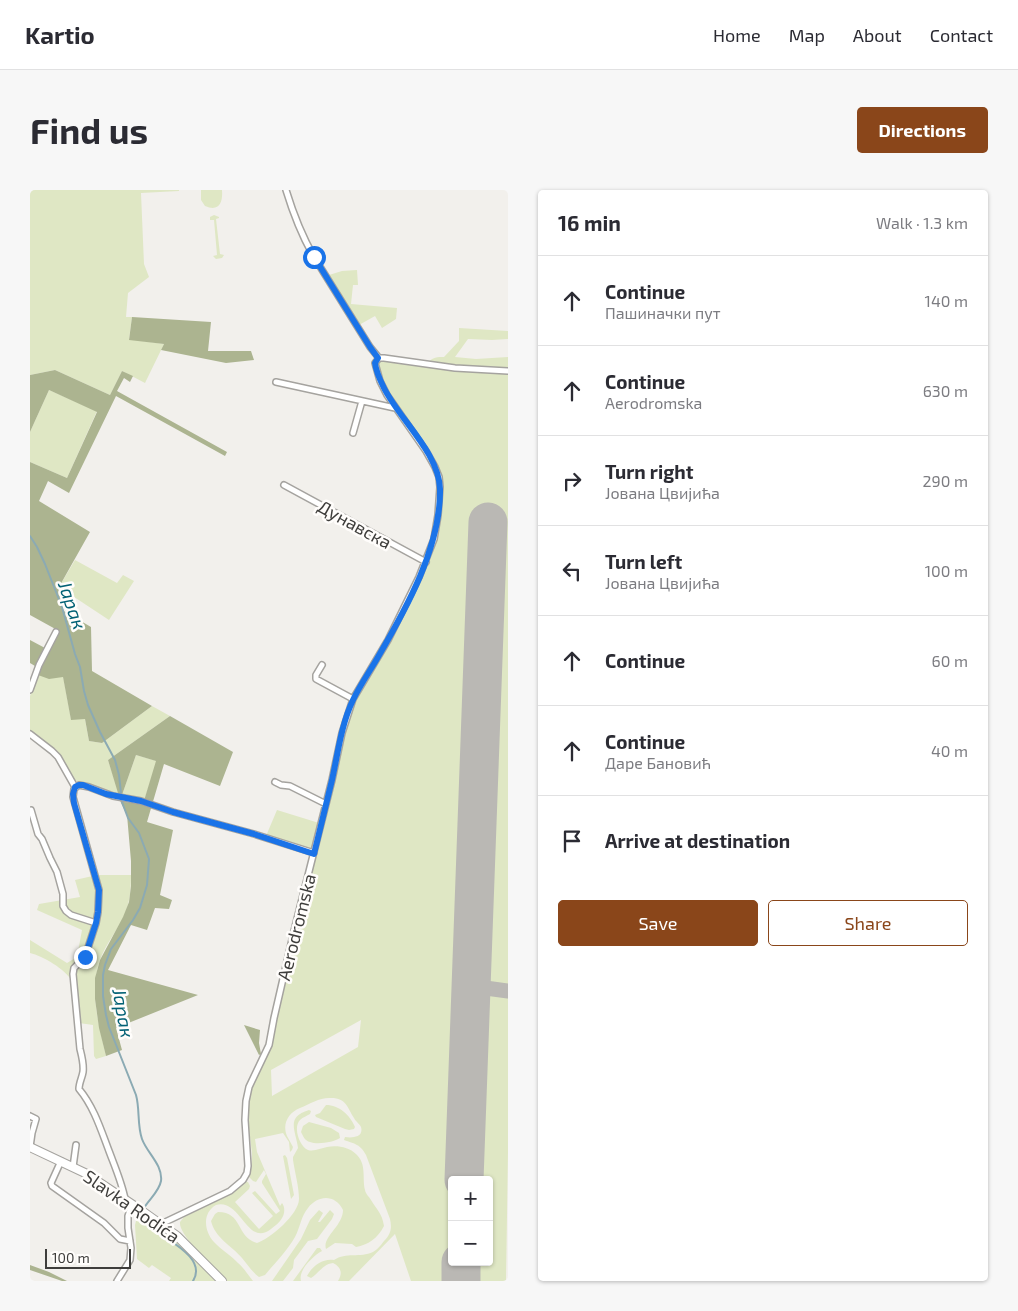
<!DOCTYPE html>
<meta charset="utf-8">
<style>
body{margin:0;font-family:"Exo 2",sans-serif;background:#f7f7f7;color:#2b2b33}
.controls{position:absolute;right:15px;bottom:15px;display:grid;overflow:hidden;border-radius:5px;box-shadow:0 1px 4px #0004}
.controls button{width:45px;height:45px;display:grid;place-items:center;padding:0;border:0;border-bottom:1px solid #e1e1e2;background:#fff;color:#2b2b33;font:25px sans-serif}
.scale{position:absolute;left:15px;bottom:12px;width:86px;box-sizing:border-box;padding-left:5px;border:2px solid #3e3d3b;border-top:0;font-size:14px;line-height:18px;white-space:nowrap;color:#3e3d3b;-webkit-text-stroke:4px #fffdfb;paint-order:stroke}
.stop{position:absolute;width:15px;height:15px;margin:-11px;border:4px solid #1a73e8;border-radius:50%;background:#fff}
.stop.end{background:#1a73e8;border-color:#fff;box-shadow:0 1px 5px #0008}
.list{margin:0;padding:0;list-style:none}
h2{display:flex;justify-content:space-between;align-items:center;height:65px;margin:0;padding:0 20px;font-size:21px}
h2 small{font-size:16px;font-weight:400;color:#7c7c81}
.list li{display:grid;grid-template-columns:32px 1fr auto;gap:15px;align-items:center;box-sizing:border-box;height:90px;padding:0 20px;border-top:1px solid #e1e1e2}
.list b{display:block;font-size:19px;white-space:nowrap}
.list p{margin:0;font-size:16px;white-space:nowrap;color:#7c7c81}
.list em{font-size:16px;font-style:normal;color:#7c7c81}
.actions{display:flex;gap:10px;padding:15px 20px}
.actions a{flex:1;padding:11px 0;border:1px solid #8a461a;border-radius:5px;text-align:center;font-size:18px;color:#8a461a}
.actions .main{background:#8a461a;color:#fff}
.icon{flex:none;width:28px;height:28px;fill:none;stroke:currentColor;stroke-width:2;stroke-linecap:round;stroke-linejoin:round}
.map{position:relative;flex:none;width:478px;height:1091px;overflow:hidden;border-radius:5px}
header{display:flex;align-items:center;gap:30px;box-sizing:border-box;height:70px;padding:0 25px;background:#fff;border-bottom:1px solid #e1e1e2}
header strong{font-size:24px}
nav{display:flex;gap:28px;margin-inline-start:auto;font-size:18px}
.intro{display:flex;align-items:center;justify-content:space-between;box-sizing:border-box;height:120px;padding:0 30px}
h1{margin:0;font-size:35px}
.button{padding:12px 22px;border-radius:5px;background:#8a461a;color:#fff;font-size:18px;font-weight:700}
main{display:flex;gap:30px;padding:0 30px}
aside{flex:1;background:#fff;border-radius:5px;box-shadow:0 1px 4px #0004}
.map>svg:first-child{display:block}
</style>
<header>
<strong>Kartio</strong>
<nav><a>Home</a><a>Map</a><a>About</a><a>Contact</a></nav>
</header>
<div class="intro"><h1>Find us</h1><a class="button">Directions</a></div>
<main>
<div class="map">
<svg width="478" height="1091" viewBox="0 0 478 1091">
<rect width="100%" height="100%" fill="#f2f0ec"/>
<path fill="#dfe7c4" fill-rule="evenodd" d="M0,0h149v1l-38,2 3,71 5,13 -21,16 -2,24h6l-3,22 35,5 -19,39 -23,-12 -12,24 -55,-25 -25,5z
M171,0h21c1,13 -3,22 -17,16l-4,-6z
M184,25l5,2v1l-3,1 4,35 4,1 -2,3 -6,1 -3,-3 4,-1 -3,-35h-4v-3z
M327,80l1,15h-5l-2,19 46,4 -1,11 -14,9 -7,-12 -16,9 -30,-50 13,-4z
M429,138l49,3v8l-16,1 -24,-1 -13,18 21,2 32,-2v13l-50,-4 -30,-3c4,-6 10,-6 16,-6l15,-16z
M354,171l68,10 56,3v778l-2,129h-95l-16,-47 -46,47h-11c5,-8 3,-14 -5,-18 -10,1 -14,10 -22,15l-4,-2c5,-10 16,-18 27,-16 12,-8 26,-2 39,-8 4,-2 8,-7 11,-11 7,-7 8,-13 6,-22l-24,-64c-6,-11 -11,-11 -22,-15l1,-3c6,1 19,1 16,-10 -1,-3 -5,-5 -7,-9 -7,-11 -8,-21 -25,-20 -10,0 -19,6 -29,10 -12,5 -18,16 -13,28 2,4 4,7 6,11l-1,3 -2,2 -1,-10 -6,-9 -28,6 2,13 23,54 2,-3c3,4 3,10 0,15 -2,4 -7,8 -11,11 -24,19 -30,-31 -55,-24 -14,8 -12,26 -2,37 7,8 17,13 24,21 6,5 10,12 15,18h-26c-11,-10 -49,-46 -47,-59l4,-5 51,-26 9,-10 4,1 2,4 -1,3 -14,13 24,27 14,-13 -21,-23 3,-2 21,23 4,-3 -18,-28v-2l4,-7 -2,-4 -8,12 -3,-1 -4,-4c1,-7 3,-14 3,-22 -1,-19 -7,-36 -4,-56 4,-20 19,-36 23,-56 18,-81 37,-161 57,-242 4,-12 7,-25 10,-38 4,-18 7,-36 14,-54 8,-22 22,-41 34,-61 25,-44 58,-107 57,-158 -1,-42 -42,-70 -59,-105 -3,-6 -4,-14 -6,-21v-2zM331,830l-3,27 -86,49 -1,-26zM422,990h37v82h-37z
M19,200l48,21 -30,67 -37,-16v-30z
M45,370l42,23 6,-8 11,6 -25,39 -50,-33z
M8,485l25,1 8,43h14l4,22 13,2 50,-37 18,10 -62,44 11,34 -10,-1 -35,-13 -12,-19 -32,-29v-36z
M106,565l21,6 -14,43 -19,-2 -2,-7z
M247,620l42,13 -7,26 -1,1 -45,-14z
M67,685h34c0,14 -1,28 -7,41 -7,15 -19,29 -24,44 -11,32 -1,65 6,96l-10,3 -2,-3 -1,-31 -14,-2c-2,-10 -3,-34 -7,-42 -7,-12 -29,-25 -42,-28v-13l37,23 10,-6 5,-27 -45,-20 2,-6 41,-7 -5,-17z
M296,915c13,0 24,10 29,22l-1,2 -5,1 -4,-1 -29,-12 -1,-2 5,-2z
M279,920l2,1 -1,3c-3,2 -7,3 -10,6 -7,7 -1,26 8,30 6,2 13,-2 19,-3 10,-2 22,0 29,7 11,10 6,24 9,36 1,5 4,6 6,10 6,10 11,13 13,26 -6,12 -16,19 -28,21l-4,-3 -17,-1 -9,6c-4,-12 17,-23 17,-39 -8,-16 -25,-15 -35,-2 -7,8 -8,20 -13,29 -8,14 -20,26 -30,38l-6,2c-7,-5 -11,-12 -17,-19 -10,-12 -27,-20 -31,-37l4,-7 3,-2c25,0 18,25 39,31 13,-4 42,-29 42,-44 0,-12 -4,-26 -6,-39v-3l5,-9c-2,-17 -13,-31 11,-38z
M279,932l22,6 8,5 1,5c-6,4 -22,7 -30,4 -5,-1 -7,-6 -9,-10l2,-6z
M255,965l2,3 7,37 -3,4 -8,-43z
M289,1020l4,3 -5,9h2l10,-12 4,4 -2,5 -15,20 -9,2 -14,19 -1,8 -10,13h-11l29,-42 9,-19z
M108,1029h5l32,21 14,12 28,29h-48l2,-3 -19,-13 -3,3 -12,-9 -2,-34 1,-4z
M287,1058h3l2,3c-9,5 -24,19 -21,30h-8z"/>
<path fill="#acb490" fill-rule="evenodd" d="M102,127l79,5 -3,29h43l3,9 -28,3 -65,-13 3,-6 -35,-4z
M25,180l55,25 12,-24 11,5 -3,6 -6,-4 -7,13 110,61 -2,4 -109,-60 -47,97 -21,-12 -9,20 51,31 -31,55 11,7 -8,16 29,17 1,44 60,35 -50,37 -13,-2 -4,-22 -14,1 -8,-43 -14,2 -11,-4 21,-44 -29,-16v-153l37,16 30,-66 -48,-22 -19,42v-57z
M0,450l15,8 -10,18 -5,-3z
M140,526l63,36 -13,34 -56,-22 -17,58 26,8 -13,65 12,5 -3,9 -14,-1 -8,22 -16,-5 -23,45 90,25 -82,33 6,22 -16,6 -7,-28 -4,-29v-21l5,-18 23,-43 6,-15 2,-16v-25l-4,-46 -6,-12 -13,-43zM106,565l20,6 -13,43 -19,-2 -2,-7z
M214,835l16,5 -1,13 2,11 -2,1z
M0,1075l19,7 18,9h-5l-32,-11z"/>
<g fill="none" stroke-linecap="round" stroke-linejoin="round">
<path stroke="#8baab3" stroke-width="2" d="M0,346l7,11 8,17 17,43 13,47 5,13 4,24 4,14 12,27 15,28 4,15 3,27 6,16 11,15 10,26 -2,26 -7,23 -7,12 -22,29 -6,16 -2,10v21l3,19 3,12 27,68c4,14 1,30 6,44 5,14 21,26 19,42 -2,11 -12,18 -17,27
M114,1025c2,4 3,8 6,11 14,13 58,31 43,55"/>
<path stroke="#bab8b4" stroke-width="15" d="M441,796l37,5"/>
<path stroke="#bab8b4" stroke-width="39" d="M434,990l24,-658
M431,1091v-19"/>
<defs>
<path id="street" d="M256,0c7,23 16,46 28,67l56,90 9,11
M246,192l119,26
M323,243l9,-32
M254,295l142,77
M292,475l-6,10v4l37,20
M0,500l9,-25 17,-33
M0,544l22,17 6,6 17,30
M245,592l6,3 9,1 36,18
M1,620l7,24 4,5 8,19 7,14 6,22v12l3,5 5,4 25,8 -11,34 -11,11 -1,6 7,75c2,8 4,15 3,23 -1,6 -4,11 -4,17 15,18 22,41 30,62 6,16 13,32 16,48
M66,733l2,-11 1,-22 -26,-93 1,-8 5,-4 10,2 24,9 28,5 32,11 81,22 60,19
M0,926l6,3 -4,14 -2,14
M31,971l-10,22 1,3 52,37 16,16 10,2
M43,977l3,-22
M131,1034l69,-33 13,-11 4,-7 1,-7 -3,-46 1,-19 3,-14 20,-42 5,-27 20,-87 38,-151 10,-47 11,-34 35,-59 31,-63 15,-38 4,-24 2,-28 -1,-10 -4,-10 -9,-16 -39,-56 -7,-14 -5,-18 4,-5h5l71,10 53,3
M87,1091l13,-21 1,-12 -3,-20v-12l4,-12"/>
<path id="primary" d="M0,957l55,26 57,38 35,25 45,45"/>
</defs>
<use href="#street" stroke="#a5a39f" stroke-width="8"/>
<use href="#primary" stroke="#a5a39f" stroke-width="10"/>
<use href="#street" stroke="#fff" stroke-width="5"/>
<use href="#primary" stroke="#fff" stroke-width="8"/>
</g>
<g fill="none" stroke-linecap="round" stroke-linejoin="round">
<path stroke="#1a73e8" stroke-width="6" d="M55,767l11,-34 2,-11 1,-22 -25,-87 -1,-9 2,-7 4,-2h4l23,9 35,7 32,11 81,22 60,20c6,-25 12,-49 18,-74 6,-27 9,-55 21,-80 7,-15 17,-29 25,-43 28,-48 63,-110 62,-168 -1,-36 -40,-69 -56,-101 -4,-8 -8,-16 -9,-25l3,-5 -8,-11 -56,-90"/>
</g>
<g text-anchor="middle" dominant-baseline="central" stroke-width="5" stroke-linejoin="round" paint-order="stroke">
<g font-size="18" fill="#3e3d3b" stroke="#fffdfb">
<text transform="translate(325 334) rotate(29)">Дунавска</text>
<text transform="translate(266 737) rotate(-76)">Aerodromska</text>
<text transform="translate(102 1016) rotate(35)">Slavka Rodića</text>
</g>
<g font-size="19" font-style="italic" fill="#036175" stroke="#fffdfb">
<text transform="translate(43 415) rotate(71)">Јарак</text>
<text transform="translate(94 823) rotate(80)">Јарак</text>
</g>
</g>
</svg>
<div class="controls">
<button>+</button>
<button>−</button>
</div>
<div class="scale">100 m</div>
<div class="stop" style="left:284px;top:67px"></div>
<div class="stop end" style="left:55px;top:767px"></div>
</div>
<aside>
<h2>16 min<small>Walk · 1.3 km</small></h2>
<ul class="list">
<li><svg class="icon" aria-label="ahead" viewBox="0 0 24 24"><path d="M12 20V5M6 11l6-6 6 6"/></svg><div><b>Continue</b><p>Пашиначки пут</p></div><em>140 m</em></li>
<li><svg class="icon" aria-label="ahead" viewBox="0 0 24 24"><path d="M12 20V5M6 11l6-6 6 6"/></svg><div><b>Continue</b><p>Aerodromska</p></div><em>630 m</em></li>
<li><svg class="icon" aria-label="right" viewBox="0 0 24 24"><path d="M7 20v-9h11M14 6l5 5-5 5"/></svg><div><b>Turn right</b><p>Јована Цвијића</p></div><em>290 m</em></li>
<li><svg class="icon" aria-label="left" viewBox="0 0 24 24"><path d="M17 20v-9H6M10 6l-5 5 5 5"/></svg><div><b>Turn left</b><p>Јована Цвијића</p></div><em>100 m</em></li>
<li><svg class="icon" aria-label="ahead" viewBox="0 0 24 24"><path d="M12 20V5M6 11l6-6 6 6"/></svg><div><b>Continue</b></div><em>60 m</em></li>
<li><svg class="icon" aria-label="ahead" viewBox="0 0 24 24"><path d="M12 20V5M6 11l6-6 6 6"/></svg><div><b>Continue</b><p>Даре Бановић</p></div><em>40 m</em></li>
<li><svg class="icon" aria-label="arrive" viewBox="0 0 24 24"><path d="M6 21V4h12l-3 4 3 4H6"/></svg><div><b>Arrive at destination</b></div></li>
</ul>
<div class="actions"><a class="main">Save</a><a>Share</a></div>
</aside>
</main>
